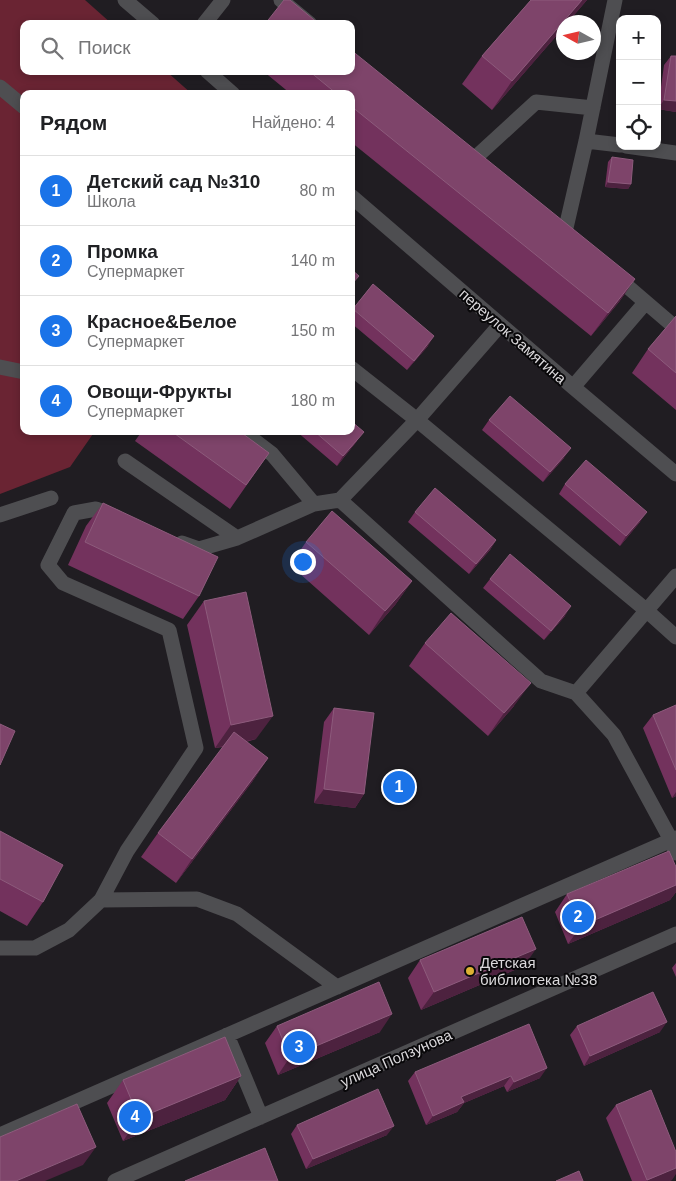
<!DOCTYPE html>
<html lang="ru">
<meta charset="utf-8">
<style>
body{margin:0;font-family:Helvetica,sans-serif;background:#f2f2f2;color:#202124}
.controls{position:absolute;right:15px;top:15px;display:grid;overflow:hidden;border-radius:10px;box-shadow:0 2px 8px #0003}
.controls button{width:45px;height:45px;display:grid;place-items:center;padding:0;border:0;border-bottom:1px solid #e0e0e0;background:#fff;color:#202124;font:25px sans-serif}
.compass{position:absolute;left:556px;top:15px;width:45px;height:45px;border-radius:50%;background:#fff;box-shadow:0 2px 8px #0003;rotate:278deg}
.you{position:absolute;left:302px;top:561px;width:18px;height:18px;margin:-12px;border:4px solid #fff;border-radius:50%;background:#1a73e8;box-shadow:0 0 0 8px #1a73e833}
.badge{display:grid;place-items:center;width:32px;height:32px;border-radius:50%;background:#1a73e8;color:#fff;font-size:16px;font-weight:700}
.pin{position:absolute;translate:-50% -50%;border:2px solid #fff;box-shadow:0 1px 5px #0006}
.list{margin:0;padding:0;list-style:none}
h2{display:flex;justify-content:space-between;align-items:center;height:65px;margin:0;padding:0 20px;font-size:21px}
h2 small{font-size:16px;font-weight:400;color:#757577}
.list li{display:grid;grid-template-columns:32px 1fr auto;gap:15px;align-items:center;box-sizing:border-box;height:70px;padding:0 20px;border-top:1px solid #e0e0e0}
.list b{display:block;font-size:19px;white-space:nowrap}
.list p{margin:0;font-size:16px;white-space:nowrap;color:#757577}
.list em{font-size:16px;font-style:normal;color:#757577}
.icon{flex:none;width:28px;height:28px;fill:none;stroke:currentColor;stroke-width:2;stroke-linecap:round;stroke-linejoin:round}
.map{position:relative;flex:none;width:676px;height:1181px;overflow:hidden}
.search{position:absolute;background:#fff;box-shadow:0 2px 8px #0003;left:20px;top:20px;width:335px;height:55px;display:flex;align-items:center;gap:12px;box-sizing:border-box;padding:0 18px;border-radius:10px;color:#757577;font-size:19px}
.panel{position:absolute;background:#fff;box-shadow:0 2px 8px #0003;left:20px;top:90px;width:335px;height:345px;border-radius:10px}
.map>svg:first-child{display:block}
</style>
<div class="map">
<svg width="676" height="1181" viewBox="0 0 676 1181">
<rect width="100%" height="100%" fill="#201d22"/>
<path fill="#6a2433" d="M0,0h85l27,24h-88v47h142l26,23h-168v337h71l-25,36 -70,27z"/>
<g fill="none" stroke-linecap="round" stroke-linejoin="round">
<path stroke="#4e4e51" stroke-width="15" d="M125,0l28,24
M281,0l29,24
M204,24l19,-24
M207,71l26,23
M0,87l24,20
M586,141l34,4
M626,146l50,7
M475,158l61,-56 57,6
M351,196l222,191 103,87
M565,232l21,-91 29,-141
M614,275l62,53
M0,367l24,5
M351,368l66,52 229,190 30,27
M573,387l72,-84
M242,431l30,23 42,50
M125,461l112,77
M340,500l201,181 35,12
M0,515l51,-17
M182,543l17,6 38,-11 77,-34 26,-4 77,-80 83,-95
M676,576l-100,117 38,42 57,105 5,13
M101,900l96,-1 40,15 100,73
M0,948h35l34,-18 32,-30 26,-49 69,-103 -27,-118 -106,-47 -15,-18 26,-52 22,-4 20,8
M227,1035l34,82
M0,1135l676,-297
M115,1181l561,-247"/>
</g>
<path fill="#73325d" d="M531,0h56l-19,22h-4v5l-72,83 -30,-26 20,-28z
M671,56l5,56 -18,-3 6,-44z
M263,71h88l284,208 -16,23 -28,34 -240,-194v-48h-60z
M612,157l19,27 -3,5 -23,-2 3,-25z
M373,284l55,62 -21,24 -56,-47v-12z
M676,316v94l-44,-37 16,-24z
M489,420l75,38 -21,24 -61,-52z
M142,431h97l30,22 -39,56 -95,-68z
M296,431h55l6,10 -20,25z
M565,484l75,38 -20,24 -61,-52z
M103,503l96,93 -16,23 -115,-54 18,-39z
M415,512l81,28 -6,10 -21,24 -61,-52z
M306,542l106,39 -17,24 -26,30 -79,-70z
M490,579l75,37 -21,24 -61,-52z
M204,601l52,138 -10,3 22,16 -16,24 -76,101 -35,-26 17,-24 65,-86 -8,1 -28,-123z
M425,643l89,63 -26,30 -79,-70z
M676,705v91l-4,2 -29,-70 10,-13z
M334,708l30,86 -9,14 -41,-5 10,-81z
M0,831l43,71 -16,24 -27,-15z
M676,867v25l-6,8 -102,44 -13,-32 12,-18z
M420,960l104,6 -103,44 -13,-32z
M676,963v14l-4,-9z
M277,1026l103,6 -102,43 -13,-32z
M577,1026l83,6 -76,34 -14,-31z
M415,1072l125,6 -33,14 -3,-6 -40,17 -7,9 -31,13 -18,-44z
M241,1076l-16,24 -102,41 -16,-38 16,-23z
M616,1105l56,75 -3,1h-37l-26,-63z
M297,1125l90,10 -81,34 -15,-35z"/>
<path fill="#4d223f" d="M582,0h5l-19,22h-4v5l-72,83 20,-29z
M664,100l12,1v11l-18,-3z
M608,182l23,2 -3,5 -23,-2z
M635,279l-16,23 -28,34 17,-23z
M434,336l-6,10 -21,24 7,-9z
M364,432l-7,9 -20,25 6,-10z
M571,448l-7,10 -21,24 7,-10z
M647,512l-7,10 -20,24 6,-10z
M496,540l-6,10 -21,24 7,-10z
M412,581l-17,24 -26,30 16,-24z
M571,606l-6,10 -21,24 7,-9z
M531,683l-17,23 -26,30 16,-23z
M273,716l-17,23 -41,9 16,-23z
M268,758l-16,24 -76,101 16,-24z
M324,789l40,5 -9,14 -41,-5z
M676,792v4l-4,2z
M676,885v7l-6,8 -102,44 13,-18z
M536,949l-12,17 -103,44 13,-18z
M392,1014l-12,18 -102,43 12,-18z
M667,1022l-7,10 -76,34 6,-10z
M547,1068l-7,10 -33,14 7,-10z
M241,1076l-16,24 -102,41 16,-23z
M511,1076l-7,10 -40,17 -7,9 -31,13 7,-9 28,-19z
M394,1126l-7,9 -81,34 7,-10z
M96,1147l-13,18 -38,16h-29z
M676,1168v6l-4,6 -3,1h-23z"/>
<path fill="#7e446a" stroke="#8d5b7c" d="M284,0h6l29,24h-54z
M531,0h51l-70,81 -30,-25z
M351,50l284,229 -27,34 -257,-207v-12h-14l-28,-23h42z
M671,56h5v45l-12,-1z
M612,157l21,3 -2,24 -23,-2z
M351,269l8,7 -8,9z
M373,284l61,52 -20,25 -61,-52z
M676,316v57l-28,-24z
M510,396l61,52 -21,24 -61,-52z
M351,421l13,11 -21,24 -29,-25h37z
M171,431h68l30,22 -23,32z
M586,460l61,52 -21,24 -61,-52z
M435,488l61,52 -20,24 -61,-52z
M103,503l115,54 -19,39 -114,-54z
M332,511l80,70 -27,30 -79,-69z
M510,554l61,52 -20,25 -61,-52z
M246,592l27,124 -42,9 -27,-124z
M451,613l80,70 -27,30 -79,-70z
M676,705v65l-23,-55z
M334,708l40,5 -10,81 -40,-5z
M0,724l15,7 -15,34z
M234,732l34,26 -76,101 -34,-26z
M0,831l63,34 -20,37 -43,-23z
M669,851l7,16v18l-95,41 -14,-32z
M522,917l14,32 -102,43 -14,-32z
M379,982l13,32 -102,43 -13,-31z
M653,992l14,30 -77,34 -13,-30z
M529,1024l18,44 -33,14 -3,-6 -50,21 3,5 -31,14 -18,-44z
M225,1037l16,39 -102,42 -16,-38z
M378,1089l16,37 -81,33 -16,-34z
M651,1090l25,62v16l-29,12 -31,-75z
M77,1104l19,43 -80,34h-16v-44z
M265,1148l13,33h-93z
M579,1171l4,10h-27z"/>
<circle fill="#ddb133" stroke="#09080a" stroke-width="2" cx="470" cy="971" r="5"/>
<g text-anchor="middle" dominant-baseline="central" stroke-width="4" stroke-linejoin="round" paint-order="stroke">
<g font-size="15" fill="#dbd9dc" stroke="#09080a">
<text transform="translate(513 336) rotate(41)">переулок Замятина</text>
<text transform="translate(396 1058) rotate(-24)">улица Ползунова</text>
</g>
<g font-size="15" fill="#dbd9dc" stroke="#09080a" text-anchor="start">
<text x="480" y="962">Детская<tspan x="480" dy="17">библиотека №38</tspan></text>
</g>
</g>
</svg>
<div class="controls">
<button>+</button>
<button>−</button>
<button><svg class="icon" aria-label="locate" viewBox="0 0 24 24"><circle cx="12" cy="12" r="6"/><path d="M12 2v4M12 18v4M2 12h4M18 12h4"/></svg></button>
</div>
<svg class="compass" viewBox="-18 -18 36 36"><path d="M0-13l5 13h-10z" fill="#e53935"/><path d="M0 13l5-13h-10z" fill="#757577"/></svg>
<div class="you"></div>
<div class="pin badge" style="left:399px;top:787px">1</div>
<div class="pin badge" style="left:578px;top:917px">2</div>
<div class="pin badge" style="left:299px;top:1047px">3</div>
<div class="pin badge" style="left:135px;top:1117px">4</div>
<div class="search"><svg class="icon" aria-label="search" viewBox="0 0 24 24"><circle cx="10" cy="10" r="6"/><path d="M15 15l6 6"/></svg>Поиск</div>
<section class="panel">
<h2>Рядом<small>Найдено: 4</small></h2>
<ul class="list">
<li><span class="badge">1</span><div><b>Детский сад №310</b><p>Школа</p></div><em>80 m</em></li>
<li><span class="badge">2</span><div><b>Промка</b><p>Супермаркет</p></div><em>140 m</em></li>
<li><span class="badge">3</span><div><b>Красное&amp;Белое</b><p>Супермаркет</p></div><em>150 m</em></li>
<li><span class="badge">4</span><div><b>Овощи-Фрукты</b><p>Супермаркет</p></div><em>180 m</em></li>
</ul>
</section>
</div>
